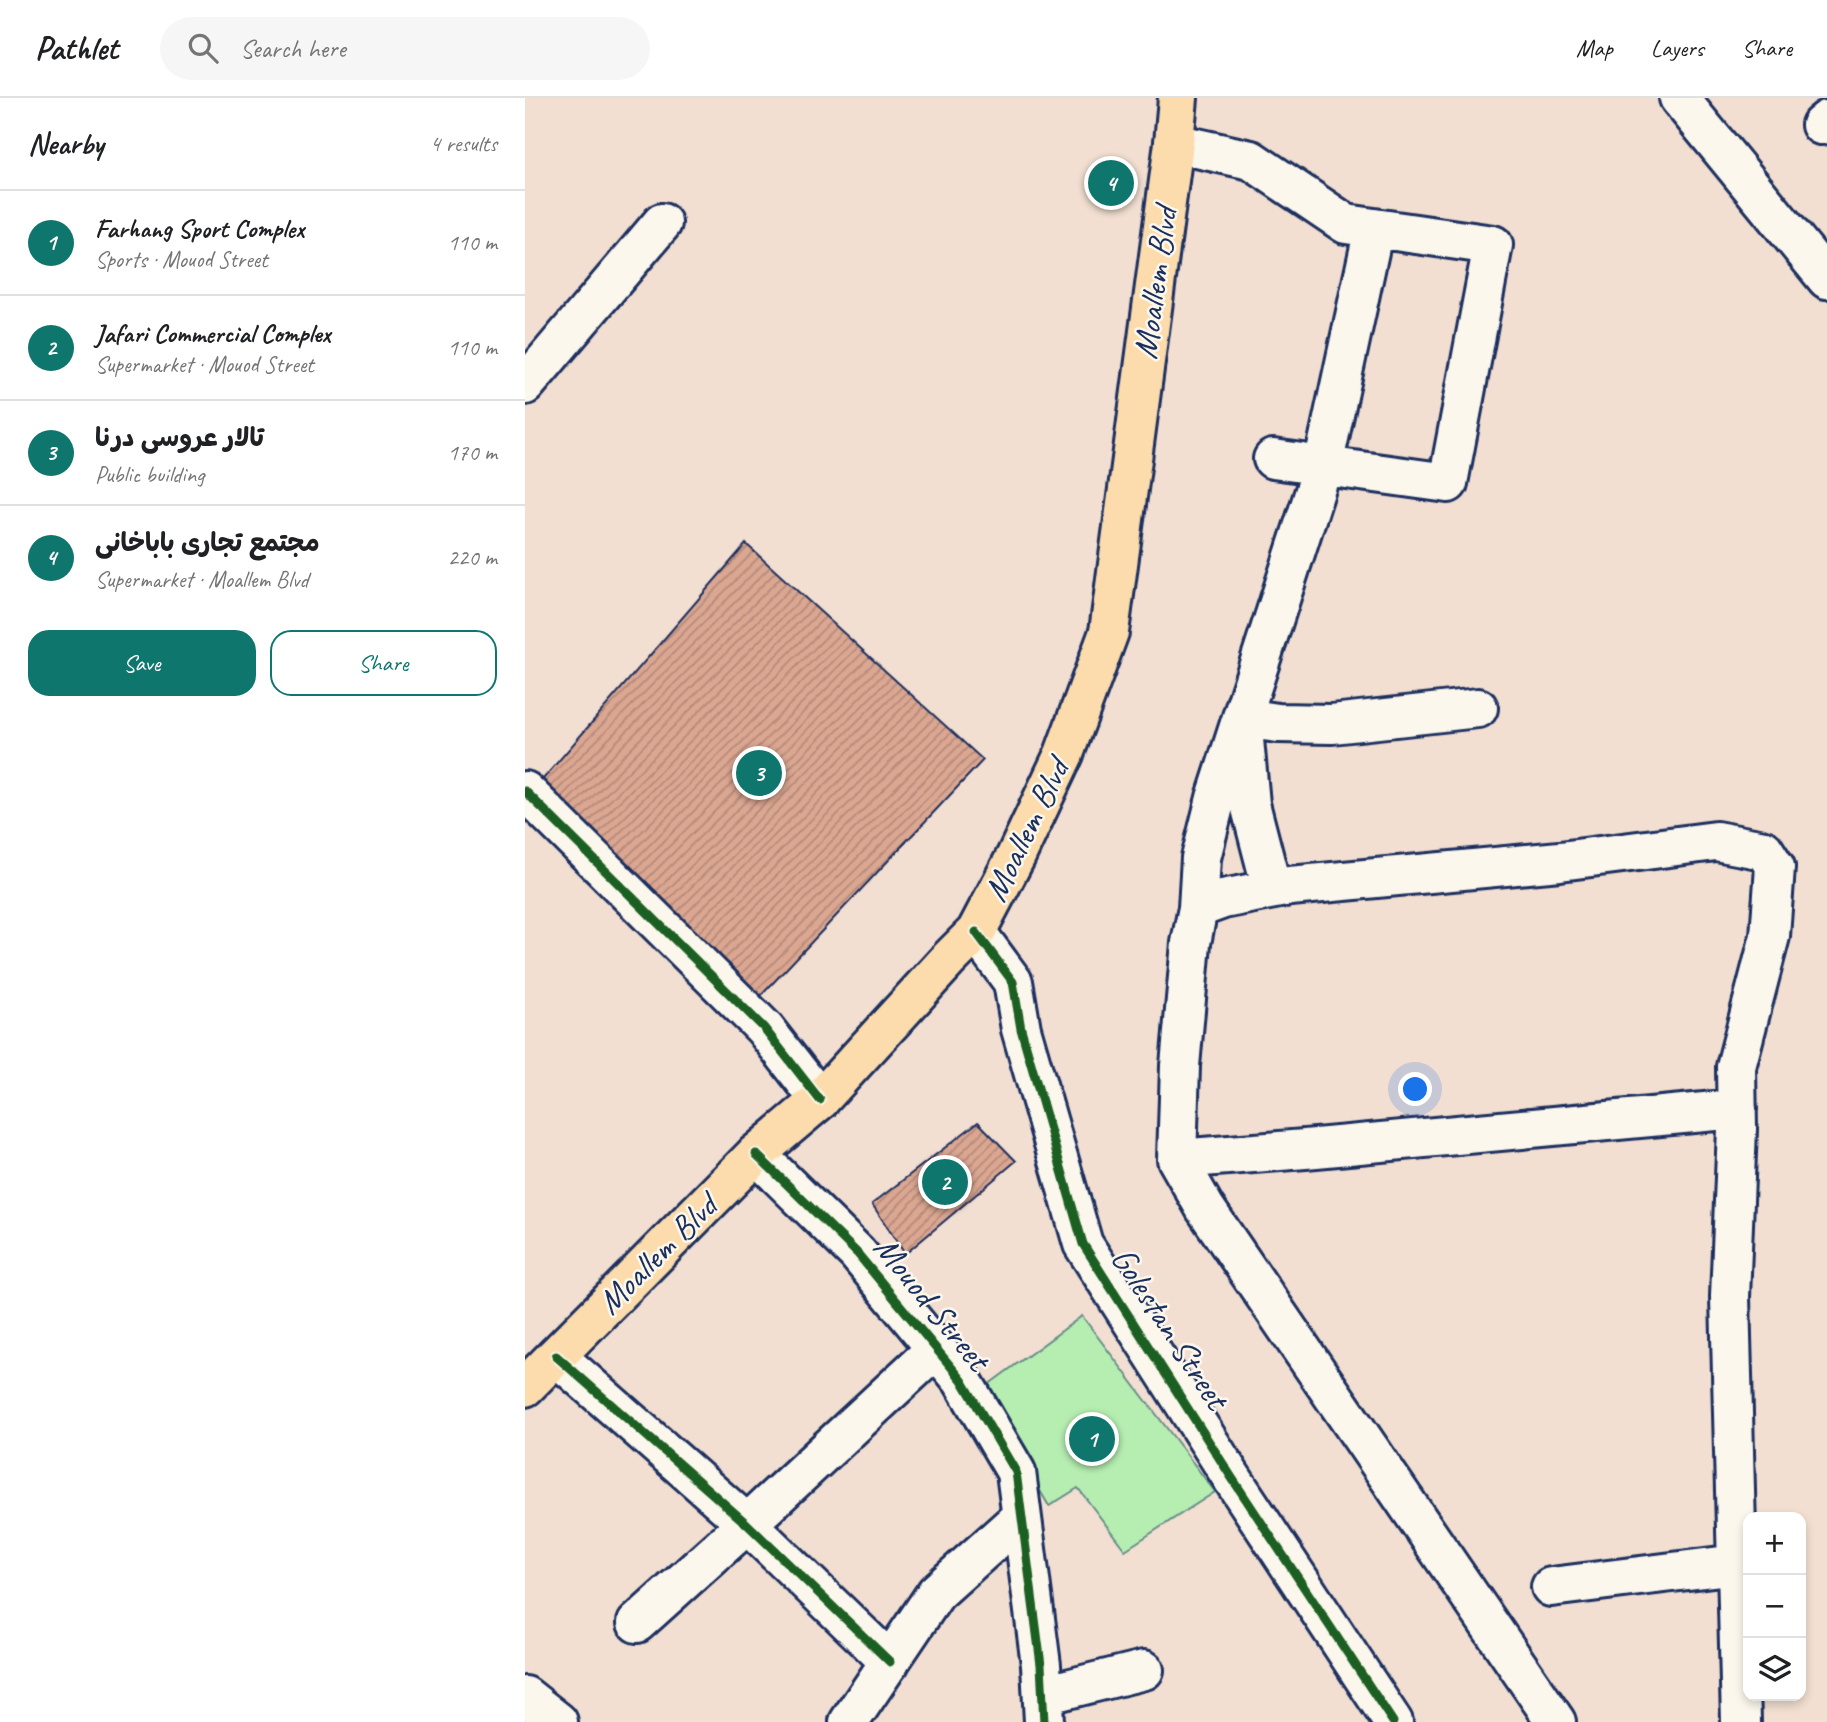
<!DOCTYPE html>
<meta charset="utf-8">
<style>
body{margin:0;font-family:Caveat,"Playpen Sans Arabic",sans-serif;background:#f6f6f6;color:#202124}
.controls{position:absolute;right:21px;bottom:21px;display:grid;overflow:hidden;border-radius:14px;box-shadow:0 4px 10px #0003}
.controls button{width:63px;height:63px;display:grid;place-items:center;padding:0;border:0;border-bottom:2px solid #e0e0e0;background:#fff;color:#202124;font:35px sans-serif}
.you{position:absolute;left:891px;top:992px;width:24px;height:24px;margin:-18px;border:5px solid #fff;border-radius:50%;background:#1a73e8;box-shadow:0 0 0 10px #1a73e833}
.badge{display:grid;place-items:center;width:46px;height:46px;border-radius:50%;background:#0f766e;color:#fff;font-size:23px;font-weight:700}
.pin{position:absolute;translate:-50% -50%;border:4px solid #fff;box-shadow:0 2px 7px #0006}
.list{margin:0;padding:0;list-style:none}
h2{display:flex;justify-content:space-between;align-items:center;height:91px;margin:0;padding:0 28px;font-size:30px}
h2 small{font-size:23px;font-weight:400;color:#757577}
.list li{display:grid;grid-template-columns:46px 1fr auto;gap:21px;align-items:center;box-sizing:border-box;height:105px;padding:0 28px;border-top:2px solid #e0e0e0}
.list b{display:block;font-size:26px;white-space:nowrap}
.list p{margin:0;font-size:23px;white-space:nowrap;color:#757577}
.list em{font-size:23px;font-style:normal;color:#757577}
.actions{display:flex;gap:14px;padding:21px 28px}
.actions a{flex:1;padding:16px 0;border:2px solid #0f766e;border-radius:21px;text-align:center;font-size:24px;color:#0f766e}
.actions .main{background:#0f766e;color:#fff}
.icon{flex:none;width:38px;height:38px;fill:none;stroke:currentColor;stroke-width:2;stroke-linecap:round;stroke-linejoin:round}
.map{position:relative;flex:none;width:1302px;height:1624px;overflow:hidden}
header{display:flex;align-items:center;gap:42px;box-sizing:border-box;height:98px;padding:0 35px;background:#fff;border-bottom:2px solid #e0e0e0}
header strong{font-size:33px}
nav{display:flex;gap:38px;margin-inline-start:auto;font-size:24px}
.search{width:490px;height:63px;background:#f6f6f6;display:flex;align-items:center;gap:18px;box-sizing:border-box;padding:0 24px;border-radius:38px;color:#757577;font-size:26px}
main{display:flex}
aside{flex:1;background:#fff}
.map>svg:first-child{display:block}
</style>
<header>
<strong>Pathlet</strong>
<div class="search"><svg class="icon" aria-label="search" viewBox="0 0 24 24"><circle cx="10" cy="10" r="6"/><path d="M15 15l6 6"/></svg>Search here</div>
<nav><a>Map</a><a>Layers</a><a>Share</a></nav>
</header>
<main>
<aside>
<h2>Nearby<small>4 results</small></h2>
<ul class="list">
<li><span class="badge">1</span><div><b>Farhang Sport Complex</b><p>Sports · Mouod Street</p></div><em>110 m</em></li>
<li><span class="badge">2</span><div><b>Jafari Commercial Complex</b><p>Supermarket · Mouod Street</p></div><em>110 m</em></li>
<li><span class="badge">3</span><div><b>تالار عروسی درنا</b><p>Public building</p></div><em>170 m</em></li>
<li><span class="badge">4</span><div><b>مجتمع تجاری باباخانی</b><p>Supermarket · Moallem Blvd</p></div><em>220 m</em></li>
</ul>
<div class="actions"><a class="main">Save</a><a>Share</a></div>
</aside>
<div class="map">
<svg width="1302" height="1624" viewBox="0 0 1302 1624">
<defs>
<pattern id="building-hatch" width="6" height="6" patternUnits="userSpaceOnUse" patternTransform="scale(1.75)"><rect width="6" height="6" fill="#dca791"/><path d="M-1 1l2-2M0 6l6-6M5 7l2-2" fill="none" stroke="#b2887a"/></pattern>
</defs>
<rect width="100%" height="100%" fill="#f2dfd1"/>
<filter id="ink" filterUnits="userSpaceOnUse"><feTurbulence type="fractalNoise" baseFrequency=".0143" numOctaves="2"/><feDisplacementMap in="SourceGraphic" scale="14" xChannelSelector="R" yChannelSelector="G"/><feConvolveMatrix kernelMatrix="1 2 1 2 8 2 1 2 1" color-interpolation-filters="sRGB"/></filter>
<g filter="url(#ink)">
<path fill="#b6eeb1" stroke="#688e88" stroke-width="2" d="M557,1218l133,176 -90,58 -47,-62 -29,18 -68,-116z"/>
<path fill="url(#building-hatch)" stroke="#1b2f5e" stroke-width="2" d="M221,446l237,216 -228,242 -218,-216z
M453,1024l38,39 -111,93 -33,-50z"/>
<g fill="none" stroke-linecap="round" stroke-linejoin="round">
<defs>
<path id="minor" d="M1154,0l148,181
M1296,27l6,-5
M649,45l77,17 95,64 147,21 -45,238 -175,-24
M0,287l137,-162
M0,693l239,237 56,72
M747,791l-22,-85 -8,-86 36,5 54,1 146,-16
M673,810l3,-50 15,-60 107,-332 51,-238
M451,834l37,50 8,47 62,215 149,234 161,244
M231,1056l101,99 105,127 54,92 25,193 3,57
M652,1061l128,-10 432,-40
M31,1258l191,168 143,138
M1026,1489l186,-23
M112,1525l110,-99 189,-175
M518,1597l101,-25
M0,1598l33,26
M324,1624l87,-129 85,-76
M1031,1624l-351,-514 -28,-49 3,-93 11,-123 7,-35 25,-9 67,-13 270,-25 156,-20 48,9 11,17 -5,69 -34,131 1,62 -7,168 11,425"/>
<path id="major" d="M0,1289l231,-233 64,-54 129,-141 27,-27 40,-76 48,-102 45,-122 65,-489 4,-45"/>
</defs>
<use href="#minor" stroke="#1b2f5e" stroke-width="44"/>
<use href="#major" stroke="#1b2f5e" stroke-width="44"/>
<use href="#minor" stroke="#fbf7ec" stroke-width="38"/>
<use href="#major" stroke="#fcdcac" stroke-width="38"/>
<defs>
<path id="cycleway" d="M0,693l239,237 56,72
M451,834l37,50 8,47 62,215 149,234 161,244
M231,1056l101,99 105,127 54,92 25,193 3,57
M31,1258l191,168 143,138"/>
</defs>
<use href="#cycleway" stroke="#fbf7ec" stroke-width="13"/>
<use href="#cycleway" stroke="#1b5e20" stroke-width="9"/>
</g>
</g>
<g text-anchor="middle" dominant-baseline="central" stroke-width="5" stroke-linejoin="round" paint-order="stroke">
<g font-size="35" fill="#1b2f5e" stroke="#fbf7ec">
<text transform="translate(630 185) rotate(-82)">Moallem Blvd</text>
<text transform="translate(501 732) rotate(-64)">Moallem Blvd</text>
<text transform="translate(132 1156) rotate(-45)">Moallem Blvd</text>
<text transform="translate(407 1205) rotate(51)">Mouod Street</text>
<text transform="translate(645 1230) rotate(57)">Golestan Street</text>
</g>
</g>
</svg>
<div class="controls">
<button>+</button>
<button>−</button>
<button><svg class="icon" aria-label="layers" viewBox="0 0 24 24"><path d="M12 4l9 5-9 5-9-5zM3 14l9 5 9-5"/></svg></button>
</div>
<div class="you"></div>
<div class="pin badge" style="left:567px;top:1341px">1</div>
<div class="pin badge" style="left:420px;top:1084px">2</div>
<div class="pin badge" style="left:234px;top:675px">3</div>
<div class="pin badge" style="left:586px;top:85px">4</div>
</div>
</main>
